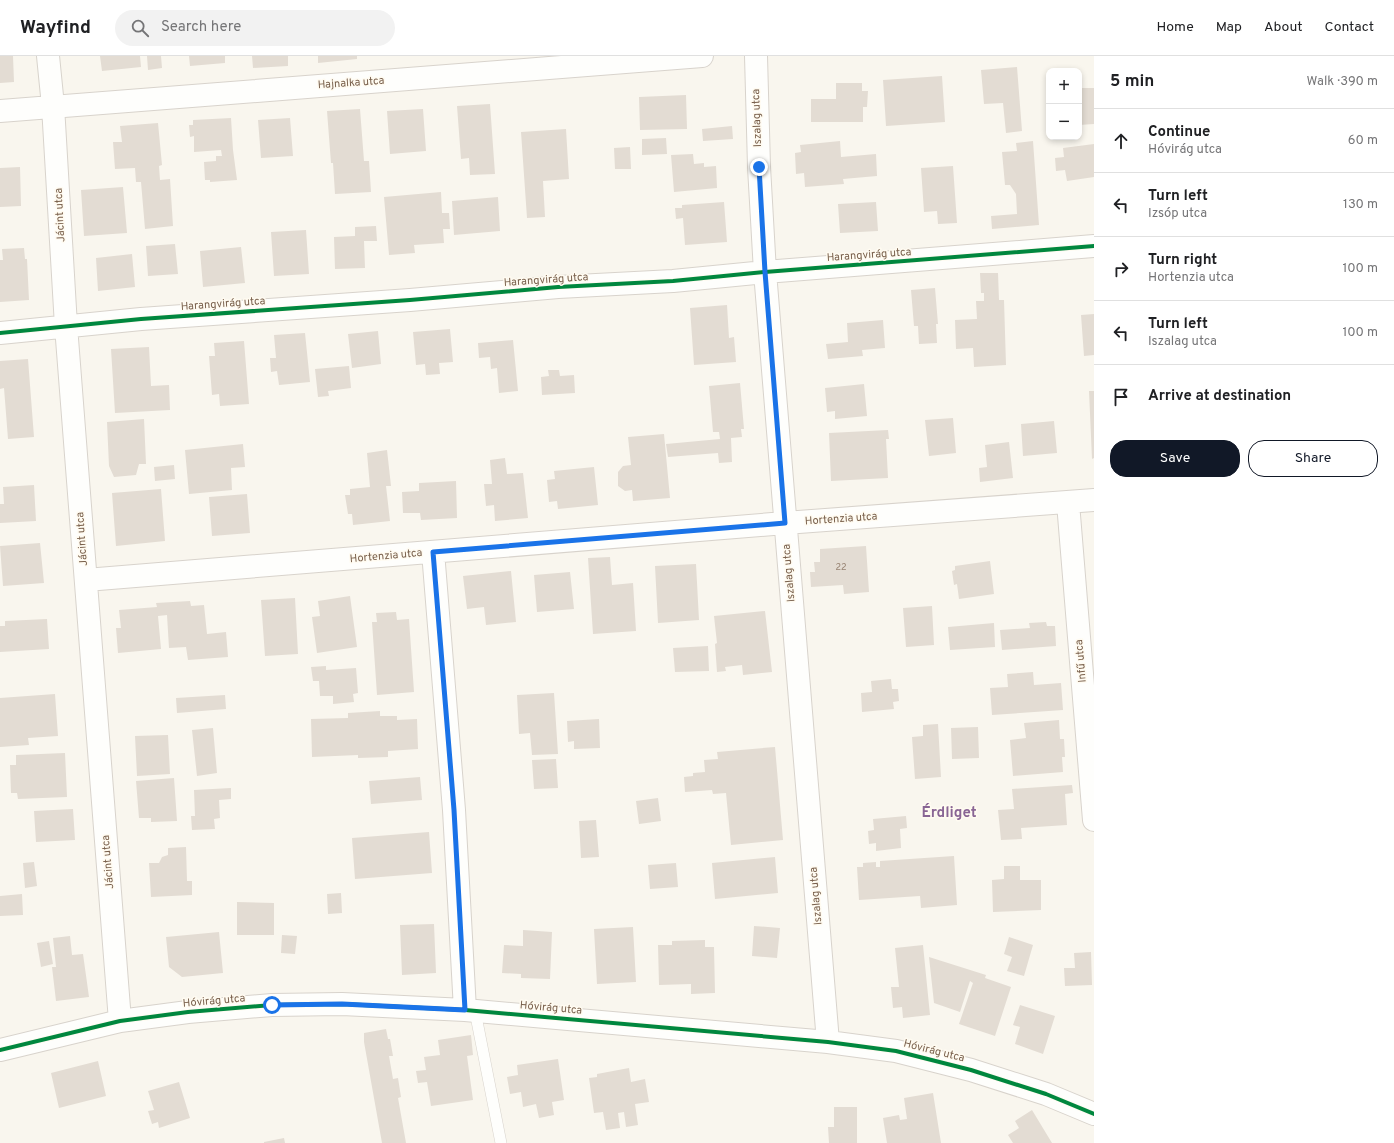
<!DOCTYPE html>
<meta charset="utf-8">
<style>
body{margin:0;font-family:Overpass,sans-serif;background:#f2f2f2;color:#202124}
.controls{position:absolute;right:12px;top:12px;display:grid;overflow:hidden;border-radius:8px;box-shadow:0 2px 6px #0003}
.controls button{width:36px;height:36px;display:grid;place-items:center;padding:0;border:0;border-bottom:1px solid #e0e0e0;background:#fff;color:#202124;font:20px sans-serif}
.stop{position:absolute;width:12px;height:12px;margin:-9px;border:3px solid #1a73e8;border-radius:50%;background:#fff}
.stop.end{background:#1a73e8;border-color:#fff;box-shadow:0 1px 4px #0008}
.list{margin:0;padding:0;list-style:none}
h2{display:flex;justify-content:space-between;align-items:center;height:52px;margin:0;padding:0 16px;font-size:17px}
h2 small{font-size:13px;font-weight:400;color:#757577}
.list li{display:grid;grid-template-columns:26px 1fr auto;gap:12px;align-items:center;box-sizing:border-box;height:64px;padding:0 16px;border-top:1px solid #e0e0e0}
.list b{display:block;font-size:15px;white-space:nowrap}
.list p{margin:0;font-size:13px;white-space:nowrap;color:#757577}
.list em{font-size:13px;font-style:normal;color:#757577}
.actions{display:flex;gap:8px;padding:12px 16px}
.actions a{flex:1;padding:9px 0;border:1px solid #111827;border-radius:16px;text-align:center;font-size:14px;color:#111827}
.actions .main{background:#111827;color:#fff}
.icon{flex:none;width:22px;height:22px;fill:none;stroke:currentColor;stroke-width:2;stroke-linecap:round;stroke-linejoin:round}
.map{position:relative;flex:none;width:1094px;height:1087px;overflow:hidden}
header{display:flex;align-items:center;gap:24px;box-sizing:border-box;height:56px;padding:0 20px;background:#fff;border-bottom:1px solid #e0e0e0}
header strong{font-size:19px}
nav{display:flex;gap:22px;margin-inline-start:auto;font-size:14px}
.search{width:280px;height:36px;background:#f2f2f2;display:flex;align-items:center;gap:10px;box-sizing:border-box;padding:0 14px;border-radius:22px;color:#757577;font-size:15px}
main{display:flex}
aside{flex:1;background:#fff}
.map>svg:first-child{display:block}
</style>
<header>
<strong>Wayfind</strong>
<div class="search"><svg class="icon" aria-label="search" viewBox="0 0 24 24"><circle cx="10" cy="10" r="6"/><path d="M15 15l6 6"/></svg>Search here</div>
<nav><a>Home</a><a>Map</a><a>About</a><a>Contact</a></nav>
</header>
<main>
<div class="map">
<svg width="1094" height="1087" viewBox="0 0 1094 1087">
<rect width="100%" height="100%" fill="#f9f6ee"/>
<path fill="#e3dcd3" d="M0,0h13l1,26 -14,1z
M100,0h40l1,11 -39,4z
M147,0h14l1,12 -14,2z
M189,0h36v7l-35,3z
M252,0h36v10l-35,2z
M318,0h39v3l-39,4z
M1017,11l5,64 -16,2 -3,-30 -19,1 -3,-34z
M942,20l3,46 -59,4 -3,-46z
M836,27h26v8h6l-1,16h-4v15h-52v-23h25z
M1079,32h15v36l-15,1z
M686,39l1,34 -47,1 -1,-33z
M490,48l5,70 -25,1 -1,-17 -8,1 -4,-53z
M360,53l4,52h5l2,31 -36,2 -2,-31h-2l-4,-52z
M423,53l3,42 -36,3 -3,-43z
M231,62l2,32 4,30 -27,2v-2h-5l-1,-18 12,-1v-5h6l-1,-6 -27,2v-16l-4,1 -1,-12h4v-5z
M290,62l3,38 -32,2 -3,-38z
M158,67l4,42 -3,1 1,14 10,-1 3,47 -28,3 -4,-47h-5l-1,-14 -20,1 -2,-27h9l-2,-16z
M732,70l1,13 -30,2 -1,-12z
M566,73l3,50 -26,2 2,36 -18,1 -6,-86z
M666,82l1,16 -25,1v-16z
M840,85l1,16 35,-3 1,22 -34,3 1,5 -39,3 -1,-14 -8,1 -1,-21 6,-1 -1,-7z
M1033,85l6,84 -47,4 -1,-13 26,-2 -1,-20 -6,-9h-5l-3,-33 15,-1 -1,-8z
M1094,88v33l-27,4 -2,-11 -9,1 -1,-13 9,-1 -1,-9z
M630,91l1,22h-16l-1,-21z
M693,98l1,10 10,-1v4l12,-1 1,22 -43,4 -3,-37z
M953,110l4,57 -19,1 -1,-13 -13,1 -3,-44z
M20,111l1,39 -21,1v-39z
M123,131l4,46 -43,3 -3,-46z
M441,136l1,21h7l1,16h-7l1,14 -30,2 1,8 -26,2 -5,-58z
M498,141l2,34 -46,4 -2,-34z
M724,146l3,40 -42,3 -2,-27 -7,1 -1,-11h7v-3z
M876,146l2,29 -38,2 -2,-29z
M376,170l1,15h-13l1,27 -30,1 -1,-32 21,-1v-9z
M306,174l3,44 -35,2 -3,-44z
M175,188l3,30 -30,2 -2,-30z
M241,191l4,36 -42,4 -3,-36z
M24,192l1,11h2l2,41 -29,2v-42h3l-1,-11z
M132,198l3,33 -37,4 -2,-33z
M980,217h18l1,27h5l2,65 -32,2 -1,-19 -17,1 -1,-29 22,-1 -1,-18h8v-8h-3z
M935,232l3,36h-2l1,19 -18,1 -1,-18h-4l-3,-36z
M727,249l2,33 5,-1 2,25 -42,3 -4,-57z
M1094,258v41l-10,1 -3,-41z
M883,264l2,28 -23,2 1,6 -35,3 -2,-15 22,-2 -1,-19z
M450,273l3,33 -14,1 1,11 -14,1 -1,-11 -9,1 -3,-33z
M378,275l3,33 -29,4 -4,-34z
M305,277l5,49 -31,3 -2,-14 -6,1 -1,-14h6l-2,-23z
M513,284l5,51 -19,2 -2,-25 -6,1 -1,-12 -11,1 -1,-15z
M244,285l5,63 -29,2 -1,-12 -7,1 -3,-39h6l-1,-13z
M149,291l2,39 18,-1 1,25 -55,3 -4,-64z
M28,303l6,78 -26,2 -4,-51 -4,1v-28z
M349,310l2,22 -23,3 1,5 -11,1 -3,-28z
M548,314h11l1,6 14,-1 1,18 -33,2 -1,-18 8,-1z
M740,327l4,46h-3l1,8 -11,1 1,24 -13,1 -1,-10 -50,4 -2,-13 54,-5 -1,-7h-6l-4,-46z
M864,328l3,32 -32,3v-8l-8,1 -2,-24z
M1089,335h5v67l-2,1z
M953,362l3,35 -27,3 -4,-36z
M144,363l2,45h-7l-3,11 -22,2 -5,-11 -2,-44z
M1054,365l3,32 -34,3 -2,-32z
M888,374l1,9h-3l2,39 -57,3 -2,-48z
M664,378l6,64 -37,3 -1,-11 -7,1 -7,-5v-14l5,-6 8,-1 -3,-28z
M1009,386l4,36 -33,4 -1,-14 8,-1 -2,-22z
M243,388l2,23 -14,1 1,22 -43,4 -4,-44z
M387,394l4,36h-5l4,35 -37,4 -1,-11h-4l-3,-19h5v-6l20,-2 -3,-34z
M505,402l2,16 16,-1 5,45 -33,3 -1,-16 -8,1 -2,-22h8l-2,-24z
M174,409l1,14 -20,2 -1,-14z
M594,411l4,38 -40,4 -1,-8 -8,1 -2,-22 8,-1 -1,-8z
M456,425l1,37 -36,2 -1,-7h-17l-1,-21 17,-1v-8z
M34,429l2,36 -36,2v-19h4l-1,-17z
M161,433l4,52 -49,5 -4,-53z
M247,438l3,39 -38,3 -3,-39z
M40,487l4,40 -41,3 -3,-40z
M866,490l3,46 -25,2 -1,-9 -32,2 -1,-15h5l-1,-10h6v-13z
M610,501l2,28 21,-2 3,48 -43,3 -5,-76z
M990,505l4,33 -35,5 -2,-15 -3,1 -2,-14 3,-1v-4z
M696,508l3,56 -41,3 -3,-57z
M511,515l5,51 -30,3 -2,-18 -17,2 -4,-33z
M570,516l4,37 -37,3 -3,-37z
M350,540l7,51 -40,6 -5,-36 8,-1 -2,-15z
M295,542l3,56 -33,2 -4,-56z
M190,545l1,5 13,-1 3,29 19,-2 2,25 -40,3 -2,-13 -17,1 -2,-33 -9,1 3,33 -43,4 -2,-25h5l-2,-18 38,-3 -1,-4z
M932,550l2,39 -28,2 -3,-39z
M765,555l7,61 -29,3 -1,-10 -17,2 1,4 -9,1 -2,-28 2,-1 -3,-27z
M396,556l1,8 12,-1 5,73 -37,3 -5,-73h5l-1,-9z
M47,563l2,30 -49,3v-26h5v-5z
M1046,566l1,4h8l1,20 -54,4 -2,-20 30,-2 -1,-5z
M994,567l1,24 -45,3 -2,-23z
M708,590l1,25 -34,1 -2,-24z
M326,610v4l30,-2 2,25 -5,1 1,8 -21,2v-8h-13l-1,-15h-6l-2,-14z
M1033,616l1,13 27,-2 2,27 -71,5 -2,-27 18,-1 -1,-13z
M891,623l1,10h6l1,12 -6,1 1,7 -32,3 -1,-19 11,-1 -1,-11z
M554,637l4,61 -26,1 -2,-22 -11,1 -2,-39z
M55,638l3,42 -30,2 1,7 -29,2v-49z
M225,639l1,14 -49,4 -1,-15z
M380,655v5h17v4l20,-1 1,30 -30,2v6l-30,1v-3l-46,2 -1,-38 37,-1v-5z
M599,663l1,29 -26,1v-8l-6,1 -1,-21z
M1059,664l1,19h4l1,18h-3l1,15 -50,4 -3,-36 16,-2 -2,-15z
M938,668l3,53 -26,2 -3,-42 11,-1v-11z
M978,671l1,31 -27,1 -1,-31z
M213,672l4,45 -20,3 -5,-46z
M168,679l2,39 -33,2 -2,-40z
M775,691l8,93 -52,5 -5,-52 -13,1 -1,-4 -27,2 -1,-15 9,-1v-3l12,-1 -1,-12 14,-1 -1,-7z
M65,697l2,44 -49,2 -1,-6h-6l-1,-28h6v-10z
M556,703l2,29 -24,1 -2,-29z
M420,721l2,23 -51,4 -2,-23z
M174,722l3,43 -26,1v-4h-12l-3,-37z
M1072,729l1,8 -8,1 2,31 -46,3 1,11 -21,1 -3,-30 16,-1 -2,-20z
M231,732v11l-12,1 1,18 -6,1 1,10 -23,1 -1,-14h4l-1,-26z
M658,742l3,23 -22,3 -3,-23z
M73,753l2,31 -39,2 -2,-31z
M906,760l1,12 -7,1 1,19 -25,3v-8l-7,1 -1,-13 6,-1 -1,-11z
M596,764l3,37 -18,1 -2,-37z
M429,776l3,41 -77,6 -3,-41z
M186,791l1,34h5v14l-41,2 -2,-34h10l3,-6 6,-2v-7z
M954,800l3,49 -36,3 -1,-12 -61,4 -2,-33h6v-4l13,-1v5h4v-6z
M775,801l3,36 -63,6 -3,-36z
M34,806l3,24 -12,2 -2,-25z
M676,807l2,24 -28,2 -2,-24z
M1004,810h16v14h21v30l-48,2 -1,-32 12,-1z
M341,837l1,20 -14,1 -1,-20z
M22,838l1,21 -23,1v-20z
M237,846l37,1v32h-37z
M434,868l2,49 -34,2 -2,-50z
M754,870l26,2 -3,30 -25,-2z
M633,871l3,55 -39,2 -3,-55z
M523,874l29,2 -2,47 -29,-1v-4l-19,-1 2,-28 19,1z
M219,876l4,41 -41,4 -13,-10 -3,-30z
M282,879l15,1 -2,18 -14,-1z
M70,880l2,19 11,-1 6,43 -33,4 -4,-34h4l-3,-29z
M1009,881l24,8 -9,31 -17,-5 5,-14 -8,-3z
M705,884v7h9l1,46 -24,1v-10l-32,1 -1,-40h14v-4z
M49,885l4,23 -12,3 -4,-24z
M923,889l7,70 -27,3 -1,-11 -9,1 -2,-21h8l-4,-39z
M1091,896l1,33 -27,1 -1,-18h11l-1,-15z
M929,901l57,18 -1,3 26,9 -16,49 -36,-12 14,-41 -3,-2 -10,31 -26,-9z
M1020,949l35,11 -12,38 -28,-10 5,-17 -7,-2z
M386,973l2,10h2l3,17h-4l4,23 5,-1 3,19 -3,1 8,45h-24l-18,-101v-9z
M471,979l2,20 -6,1 6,44 -42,6 -4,-24 -9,1 -2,-12 10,-1 -2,-13 16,-2 -2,-15z
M558,1003l6,41 -12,2 2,13 -15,3 -3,-14 -13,3 -2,-15 -11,2 -3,-17 11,-2 -1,-10z
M98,1005l8,35 -47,12 -8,-35z
M629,1012l2,14 14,-3 4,23 -14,2 3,21 -12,2 -2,-15 -6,1 2,15 -14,2 -3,-18 -9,1 -5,-35 8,-1v-3z
M179,1026l11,36 -31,10 -1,-6 -6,2 -4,-13 6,-1 -6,-19z
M933,1037l8,50h-54l-4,-25 16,-3 1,5 7,-1 -3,-21z
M834,1051h23v36h-28l-1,-16h6z
M1032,1054l20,33h-39l-5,-8 11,-7 -4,-7z
M284,1082l1,5h-21v-1z"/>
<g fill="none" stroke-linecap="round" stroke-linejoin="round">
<defs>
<path id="lane" d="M475,955l26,132"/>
<path id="street" d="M48,0l5,50 13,220 54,695
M756,0l3,111 6,105 63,770
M0,55l702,-55
M0,277l141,-14 269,-19 148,-13 115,-6 92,-9 329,-26
M1068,447l26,317
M433,496l21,258 11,200
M86,524l699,-57 309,-23
M0,994l120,-29 68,-9 84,-7 70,-1 123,6 363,32 68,9 75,19 75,24 48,20"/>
</defs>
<use href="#lane" stroke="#d8d3cc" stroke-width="12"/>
<use href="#street" stroke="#d8d3cc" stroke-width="24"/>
<use href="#lane" stroke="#fefefc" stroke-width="11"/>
<use href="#street" stroke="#fefefc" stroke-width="22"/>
<defs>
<path id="cycleway" d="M0,277l141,-14 269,-19 148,-13 115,-6 92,-9 329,-26
M0,994l120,-29 68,-9 84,-7 70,-1 123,6 363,32 68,9 75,19 75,24 48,20"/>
</defs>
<use href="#cycleway" stroke="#fffbf1" stroke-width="6"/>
<use href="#cycleway" stroke="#00873e" stroke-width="4"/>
</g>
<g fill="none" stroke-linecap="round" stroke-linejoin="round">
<path stroke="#1a73e8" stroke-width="5" d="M272,949l70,-1 123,6 -11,-200 -21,-258 352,-29 -20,-251 -6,-105"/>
</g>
<g text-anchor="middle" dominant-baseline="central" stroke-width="3" stroke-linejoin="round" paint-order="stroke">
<g font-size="9" fill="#968271">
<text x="841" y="511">22</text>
</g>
<g font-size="11" fill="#79604c" stroke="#fffbf1">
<text transform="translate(351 27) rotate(-4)">Hajnalka utca</text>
<text transform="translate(757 62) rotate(-92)">Iszalag utca</text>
<text transform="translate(60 159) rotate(-93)">Jácint utca</text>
<text transform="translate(869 199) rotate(-4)">Harangvirág utca</text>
<text transform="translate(546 224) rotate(-4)">Harangvirág utca</text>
<text transform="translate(223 248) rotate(-4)">Harangvirág utca</text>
<text transform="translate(841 463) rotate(-4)">Hortenzia utca</text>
<text transform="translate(82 483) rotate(-94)">Jácint utca</text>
<text transform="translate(386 500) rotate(-5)">Hortenzia utca</text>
<text transform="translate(789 517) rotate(-95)">Iszalag utca</text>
<text transform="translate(1081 605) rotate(-95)">Infű utca</text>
<text transform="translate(108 806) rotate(-95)">Jácint utca</text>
<text transform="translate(816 840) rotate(-95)">Iszalag utca</text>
<text transform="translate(214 945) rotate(-5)">Hóvirág utca</text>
<text transform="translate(551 952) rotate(5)">Hóvirág utca</text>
<text transform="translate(934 995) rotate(14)">Hóvirág utca</text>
</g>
<g font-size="15" font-weight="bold" fill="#896594" stroke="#fffbf1">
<text x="949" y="757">Érdliget</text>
</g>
</g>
</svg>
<div class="controls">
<button>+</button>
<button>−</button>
</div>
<div class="stop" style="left:272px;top:949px"></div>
<div class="stop end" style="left:759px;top:111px"></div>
</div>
<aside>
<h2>5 min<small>Walk · 390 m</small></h2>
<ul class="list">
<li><svg class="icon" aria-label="ahead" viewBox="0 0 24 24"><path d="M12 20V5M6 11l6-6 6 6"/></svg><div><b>Continue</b><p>Hóvirág utca</p></div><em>60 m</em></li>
<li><svg class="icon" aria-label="left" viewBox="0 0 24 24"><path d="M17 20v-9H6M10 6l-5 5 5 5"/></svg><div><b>Turn left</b><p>Izsóp utca</p></div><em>130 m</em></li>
<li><svg class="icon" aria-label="right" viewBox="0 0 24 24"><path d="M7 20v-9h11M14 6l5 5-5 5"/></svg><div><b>Turn right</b><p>Hortenzia utca</p></div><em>100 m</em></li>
<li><svg class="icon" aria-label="left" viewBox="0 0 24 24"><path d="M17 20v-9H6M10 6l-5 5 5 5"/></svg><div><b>Turn left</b><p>Iszalag utca</p></div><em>100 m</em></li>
<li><svg class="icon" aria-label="arrive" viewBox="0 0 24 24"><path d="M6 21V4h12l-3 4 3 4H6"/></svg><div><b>Arrive at destination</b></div></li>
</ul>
<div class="actions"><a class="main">Save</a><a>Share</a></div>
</aside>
</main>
